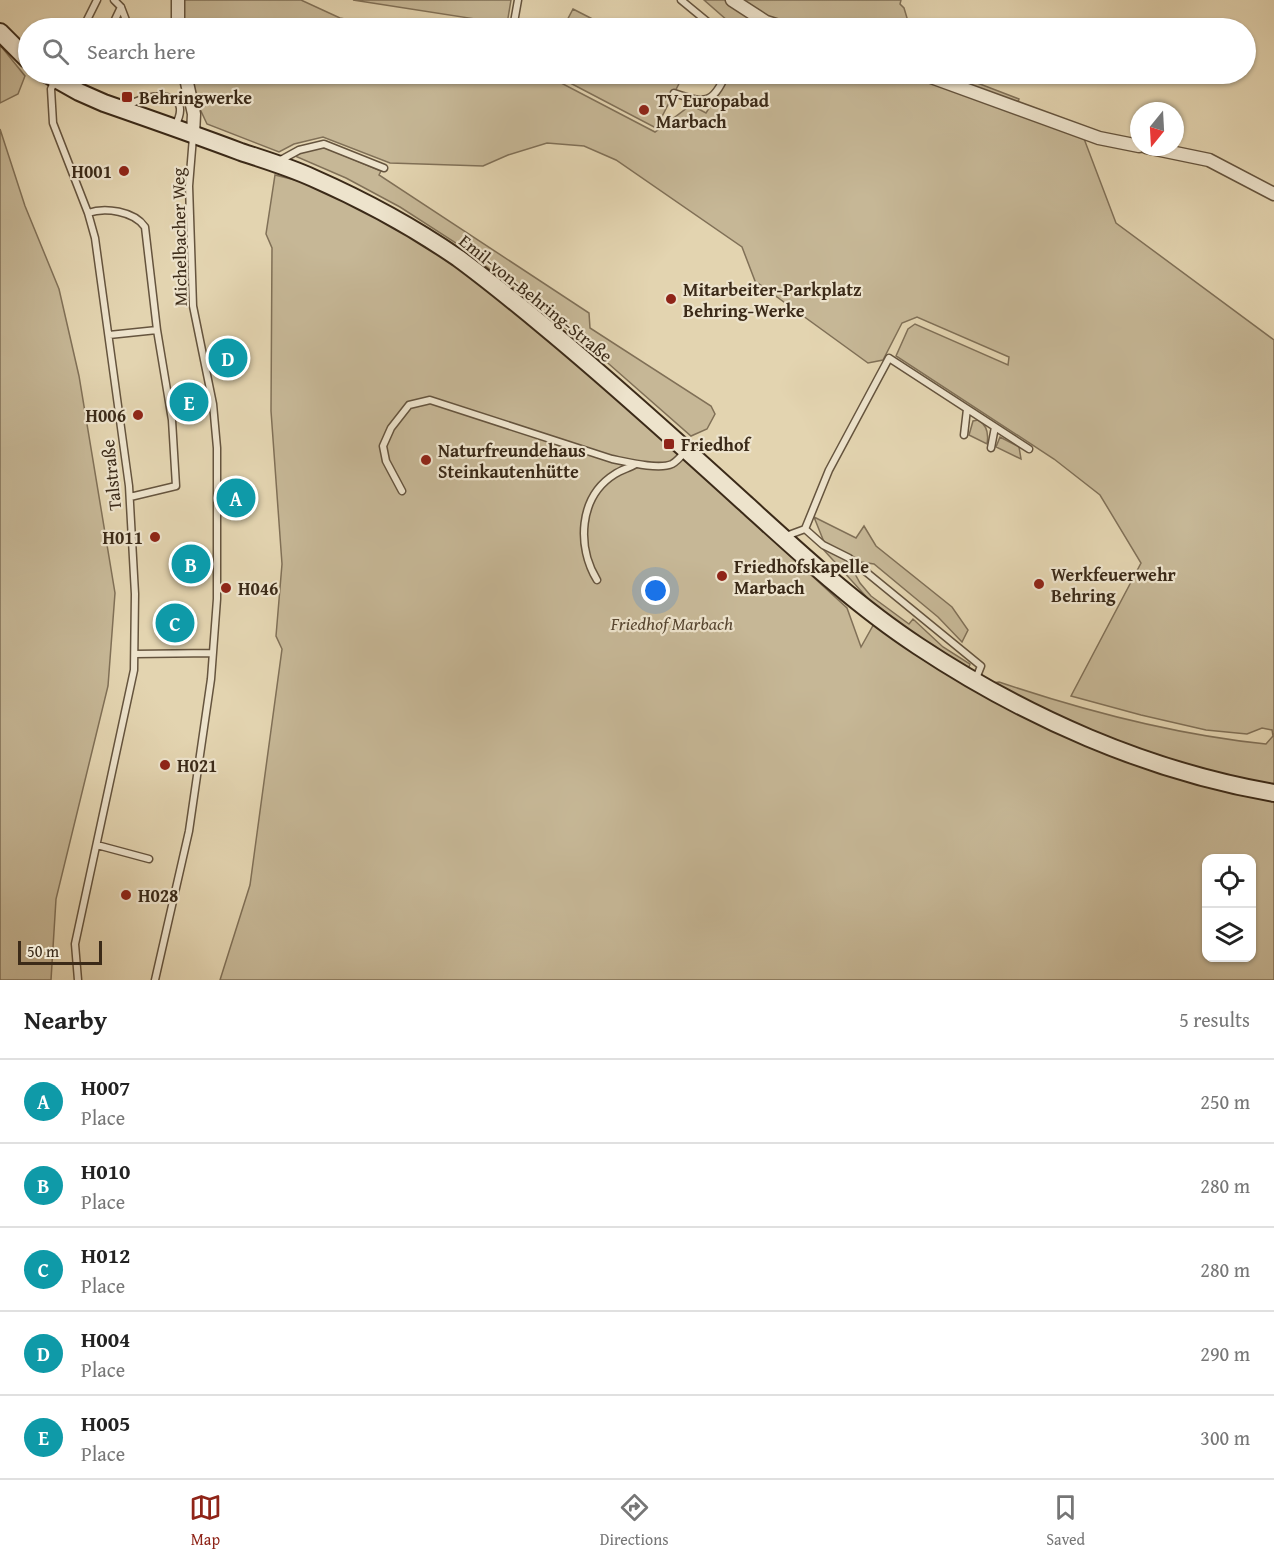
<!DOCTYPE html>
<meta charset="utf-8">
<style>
body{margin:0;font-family:"Gentium Book Plus",serif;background:#f6f6f6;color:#222}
.controls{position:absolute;right:18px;bottom:18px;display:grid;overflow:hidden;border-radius:12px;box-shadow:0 2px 4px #0004}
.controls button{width:54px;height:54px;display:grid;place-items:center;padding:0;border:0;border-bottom:2px solid #e0e0e0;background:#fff;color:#222;font:30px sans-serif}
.compass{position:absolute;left:1130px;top:102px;width:54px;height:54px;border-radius:50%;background:#fff;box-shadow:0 2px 4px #0004;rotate:198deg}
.scale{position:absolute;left:18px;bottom:15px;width:84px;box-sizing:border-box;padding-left:6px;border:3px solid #3b2a18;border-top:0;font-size:16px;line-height:21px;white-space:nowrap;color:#3b2a18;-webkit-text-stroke:4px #ede3cc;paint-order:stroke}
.you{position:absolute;left:656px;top:591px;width:21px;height:21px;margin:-15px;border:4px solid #fff;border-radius:50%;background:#1a73e8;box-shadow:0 0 0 9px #1a73e833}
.badge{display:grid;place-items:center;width:39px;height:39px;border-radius:50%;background:#8f2418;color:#fff;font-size:20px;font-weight:700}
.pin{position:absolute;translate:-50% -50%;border:3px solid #fff;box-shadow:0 2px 6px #0006}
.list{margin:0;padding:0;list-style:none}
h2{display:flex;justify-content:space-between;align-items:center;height:78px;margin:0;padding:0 24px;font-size:26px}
h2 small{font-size:20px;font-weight:400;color:#767676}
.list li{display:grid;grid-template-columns:39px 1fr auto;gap:18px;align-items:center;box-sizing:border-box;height:84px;padding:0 24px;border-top:2px solid #e0e0e0}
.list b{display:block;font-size:22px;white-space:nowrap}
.list p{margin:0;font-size:20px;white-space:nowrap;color:#767676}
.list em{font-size:20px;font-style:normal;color:#767676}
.icon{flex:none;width:33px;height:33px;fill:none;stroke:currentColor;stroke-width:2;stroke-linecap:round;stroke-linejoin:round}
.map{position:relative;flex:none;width:1274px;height:980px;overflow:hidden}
.search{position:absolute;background:#fff;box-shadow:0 2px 4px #0004;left:18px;right:18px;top:18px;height:66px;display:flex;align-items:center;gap:15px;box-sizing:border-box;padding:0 21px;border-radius:33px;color:#767676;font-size:22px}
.sheet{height:498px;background:#fff}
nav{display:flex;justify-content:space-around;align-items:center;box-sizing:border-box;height:84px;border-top:2px solid #e0e0e0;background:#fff;font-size:16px;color:#767676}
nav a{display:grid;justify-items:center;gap:3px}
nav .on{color:#8f2418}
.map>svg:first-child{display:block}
</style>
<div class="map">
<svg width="1274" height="980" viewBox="0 0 1274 980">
<rect width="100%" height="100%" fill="#e3d4b0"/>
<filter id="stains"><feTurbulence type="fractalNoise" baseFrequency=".00333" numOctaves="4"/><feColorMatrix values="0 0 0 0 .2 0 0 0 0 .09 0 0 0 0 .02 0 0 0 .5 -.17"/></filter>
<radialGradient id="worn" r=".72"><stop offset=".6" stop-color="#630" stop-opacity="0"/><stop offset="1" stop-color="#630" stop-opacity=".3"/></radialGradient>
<path fill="#c6b796" stroke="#807057" stroke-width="1.5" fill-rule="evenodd" d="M184,0h117l39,18 50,10h-207z
M353,0h158l-4,24z
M704,0h197l-1,4 4,4 6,20h-174z
M573,9l37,19h-47z
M0,45l25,31 -7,18 -18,9z
M190,74h354l111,58 36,-27 15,8 25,-39h181l171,62 33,87 158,117v640h-1054l30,-95 32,-236 -6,-13 6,-72 -11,-153 1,-163 -6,-14 9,-59 28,7 114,54 127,94 303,278 14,39 14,-25 117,61 7,-1c86,29 177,53 267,62l7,-8 -1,-6 -10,-2 -15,6 -41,-4 -65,-15 -70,-19 70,-133 -41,-68 -46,-36 -158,-103 12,-27 7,-5 93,41 1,-8 -92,-40 -15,6 -19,37 -15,3 -113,-82 -13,-34 -126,-87 -32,-14 -37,-3 -39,12 -25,11 -93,-3 -67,-26 -29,7 -15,8 -72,-28 -7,-15zM1206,858h46v99h-46z
M553,74h131l-28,54z
M930,74h24l65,25 -2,7z
M0,129l25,77 34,83 20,87 36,217 -7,93 -52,213 -5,81h-51z
M324,147l57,24 -2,4 210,138 1,15 121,78 4,8 -8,15 -16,7 -98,-86 -137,-107 -56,-36 -54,-29 -51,-22 8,-4z
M978,420c9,5 11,13 9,24l-18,-9 4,-14z
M1000,437l19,10 2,12 -25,-12z
M814,517l42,21 8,-12 12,20 76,61 16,23 -6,12 -24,-25 -64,-53 -13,-2 -37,-20z
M822,548l26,13 12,22 11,13 38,28 4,-5 30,28 27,17 -2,6 -87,-57z"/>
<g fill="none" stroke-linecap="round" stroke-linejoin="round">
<defs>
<path id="lane" d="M114,0l7,7 8,21
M681,0l34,28
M83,28l14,-28
M111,28l10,-21
M513,28l5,-28
M55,80l-4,9 2,34 35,90 7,25 34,248 6,108 -1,76 -59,274 3,36
M674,93c30,10 38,13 52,-19
M125,107c21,-14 71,-20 50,19
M279,161l20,-11 25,-6 60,24
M88,213c17,-6 46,-2 57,14l12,103
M109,335l48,-5 15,90 4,66 -46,11
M964,435l3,-26
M991,448l4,-21
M402,491l-16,-30 -3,-15 8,-18 18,-23 21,-5 182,59c15,3 47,11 60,5 6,-3 10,-9 14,-14
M805,529l18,16 26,13 132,108 -6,15
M786,536l19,-7 24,-59 60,-112 140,91
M597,580c-20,-33 -19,-83 18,-106 6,-4 14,-6 21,-10
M135,654l78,-1
M97,845l52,14
M155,980l34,-149 22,-152 6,-80v-151l-4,-44 -20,-98 -4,-120 4,-49"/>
<path id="street" d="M732,0l34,22 19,6
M178,28v-28
M185,74l9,40 -1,20
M923,74l176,64 40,8
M1146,147l63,13 65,34"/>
<path id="secondary" d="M0,32l28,28
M47,74l32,18 25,11c46,16 92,32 137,49 24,8 48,15 72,26 50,22 100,49 145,80 30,22 58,45 87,69 69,57 136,118 202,178 54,49 110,101 171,141 107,71 229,125 356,147"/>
</defs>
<use href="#lane" stroke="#65543e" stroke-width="9"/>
<use href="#street" stroke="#65543e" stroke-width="15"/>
<use href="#secondary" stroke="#3b2a18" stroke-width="20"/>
<use href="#lane" stroke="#ede3cc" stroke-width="6"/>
<use href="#street" stroke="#ede3cc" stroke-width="12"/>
<use href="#secondary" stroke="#ede3cc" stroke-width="16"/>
</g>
<g fill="#8f2418" stroke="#ede3cc" stroke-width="2">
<rect x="121" y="91" width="12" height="12" rx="3"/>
<circle cx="644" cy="110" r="6"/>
<circle cx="124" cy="171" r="6"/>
<circle cx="671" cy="299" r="6"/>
<circle cx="138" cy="415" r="6"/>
<rect x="663" y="438" width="12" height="12" rx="3"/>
<circle cx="426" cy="460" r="6"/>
<circle cx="155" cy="537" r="6"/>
<circle cx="722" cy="576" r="6"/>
<circle cx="1039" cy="584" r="6"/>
<circle cx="226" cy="588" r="6"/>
<circle cx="165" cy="765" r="6"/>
<circle cx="126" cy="895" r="6"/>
</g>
<g text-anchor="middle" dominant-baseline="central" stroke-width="4.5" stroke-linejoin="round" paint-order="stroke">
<g font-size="18" font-weight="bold" fill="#3b2a18" stroke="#ede3cc" text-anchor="start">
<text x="139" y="97">Behringwerke</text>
<text x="656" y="100">TV Europabad<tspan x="656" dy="21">Marbach</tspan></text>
<text x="112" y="171" text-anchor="end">H001</text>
<text x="683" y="289">Mitarbeiter-Parkplatz<tspan x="683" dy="21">Behring-Werke</tspan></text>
<text x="126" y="415" text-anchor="end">H006</text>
<text x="681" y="444">Friedhof</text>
<text x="438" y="450">Naturfreundehaus<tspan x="438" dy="21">Steinkautenhütte</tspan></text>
<text x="143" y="537" text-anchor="end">H011</text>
<text x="734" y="566">Friedhofskapelle<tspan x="734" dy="21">Marbach</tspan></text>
<text x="1051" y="574">Werkfeuerwehr<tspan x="1051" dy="21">Behring</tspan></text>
<text x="238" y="588">H046</text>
<text x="177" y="765">H021</text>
<text x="138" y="895">H028</text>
</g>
<g font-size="18" fill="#3b2a18" stroke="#ede3cc">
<text transform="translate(179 237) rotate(-91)">Michelbacher Weg</text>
<text transform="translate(536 298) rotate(39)">Emil-von-Behring-Straße</text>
<text transform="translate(111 475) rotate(-96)">Talstraße</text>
</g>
<g font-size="18" font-style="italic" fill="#574631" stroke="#ede3cc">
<text x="672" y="623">Friedhof Marbach</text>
</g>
</g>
<rect width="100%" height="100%" filter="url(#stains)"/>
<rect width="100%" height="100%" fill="url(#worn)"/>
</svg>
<div class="controls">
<button><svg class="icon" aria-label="locate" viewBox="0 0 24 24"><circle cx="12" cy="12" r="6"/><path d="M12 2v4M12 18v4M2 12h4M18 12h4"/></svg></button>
<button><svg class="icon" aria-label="layers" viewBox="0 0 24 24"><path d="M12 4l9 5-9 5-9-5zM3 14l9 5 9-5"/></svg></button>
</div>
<svg class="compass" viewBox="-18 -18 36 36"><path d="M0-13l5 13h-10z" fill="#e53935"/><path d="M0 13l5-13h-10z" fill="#767676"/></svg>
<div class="scale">50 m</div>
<div class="you"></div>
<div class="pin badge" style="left:236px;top:498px;background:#0f9aa8">A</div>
<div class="pin badge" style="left:191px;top:564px;background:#0f9aa8">B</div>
<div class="pin badge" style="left:175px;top:623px;background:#0f9aa8">C</div>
<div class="pin badge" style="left:228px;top:358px;background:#0f9aa8">D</div>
<div class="pin badge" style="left:189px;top:402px;background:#0f9aa8">E</div>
<div class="search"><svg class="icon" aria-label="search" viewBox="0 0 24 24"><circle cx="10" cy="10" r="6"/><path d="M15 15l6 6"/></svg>Search here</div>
</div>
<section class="sheet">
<h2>Nearby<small>5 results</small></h2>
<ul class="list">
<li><span class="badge" style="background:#0f9aa8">A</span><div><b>H007</b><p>Place</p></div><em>250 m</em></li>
<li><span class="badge" style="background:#0f9aa8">B</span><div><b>H010</b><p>Place</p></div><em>280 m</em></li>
<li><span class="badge" style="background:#0f9aa8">C</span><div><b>H012</b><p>Place</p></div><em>280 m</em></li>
<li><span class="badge" style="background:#0f9aa8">D</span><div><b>H004</b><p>Place</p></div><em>290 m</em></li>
<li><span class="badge" style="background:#0f9aa8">E</span><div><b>H005</b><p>Place</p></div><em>300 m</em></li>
</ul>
</section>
<nav>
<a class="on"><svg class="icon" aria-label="map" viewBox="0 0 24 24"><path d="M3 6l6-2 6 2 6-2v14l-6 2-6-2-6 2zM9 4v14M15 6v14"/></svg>Map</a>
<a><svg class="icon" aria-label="directions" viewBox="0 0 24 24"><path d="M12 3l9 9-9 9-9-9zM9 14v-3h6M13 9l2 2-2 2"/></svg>Directions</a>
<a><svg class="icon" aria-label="saved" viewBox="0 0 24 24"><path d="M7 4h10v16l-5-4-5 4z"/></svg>Saved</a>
</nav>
